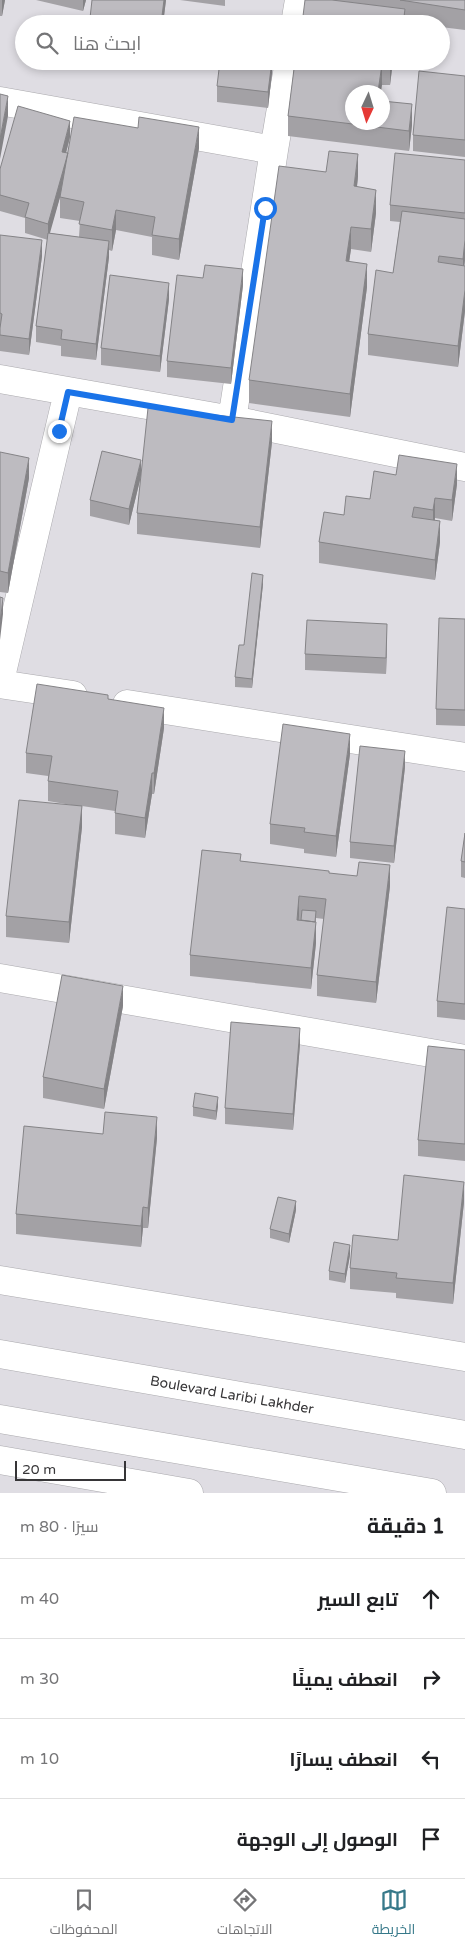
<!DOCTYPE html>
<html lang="ar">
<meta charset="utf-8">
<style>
body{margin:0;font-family:"Varela Round",Cairo,sans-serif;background:#f6f6f6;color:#202124;direction:rtl}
.compass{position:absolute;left:345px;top:85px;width:45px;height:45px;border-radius:50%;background:#fff;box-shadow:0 2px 8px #0003;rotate:184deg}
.scale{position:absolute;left:15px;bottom:12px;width:111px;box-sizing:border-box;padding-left:5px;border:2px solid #363537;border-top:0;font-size:14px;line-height:18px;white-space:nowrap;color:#363537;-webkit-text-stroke:4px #fff;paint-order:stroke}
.stop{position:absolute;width:15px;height:15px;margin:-11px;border:4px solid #1a73e8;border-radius:50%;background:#fff}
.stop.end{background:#1a73e8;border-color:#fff;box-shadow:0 1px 5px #0008}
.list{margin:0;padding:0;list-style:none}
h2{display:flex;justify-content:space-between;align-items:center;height:65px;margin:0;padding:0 20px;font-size:21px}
h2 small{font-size:16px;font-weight:400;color:#757577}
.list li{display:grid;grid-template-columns:32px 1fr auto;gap:15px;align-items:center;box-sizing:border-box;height:80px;padding:0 20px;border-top:1px solid #e0e0e0}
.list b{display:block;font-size:19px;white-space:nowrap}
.list em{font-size:16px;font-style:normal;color:#757577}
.icon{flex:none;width:28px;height:28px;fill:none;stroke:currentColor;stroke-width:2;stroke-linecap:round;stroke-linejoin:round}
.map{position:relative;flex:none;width:465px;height:1493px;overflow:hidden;direction:ltr}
.search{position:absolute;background:#fff;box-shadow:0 2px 8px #0003;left:15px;right:15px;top:15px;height:55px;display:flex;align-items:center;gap:12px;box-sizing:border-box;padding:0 18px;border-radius:28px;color:#757577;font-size:19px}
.sheet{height:385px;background:#fff}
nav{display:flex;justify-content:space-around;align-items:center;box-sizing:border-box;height:70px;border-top:1px solid #e0e0e0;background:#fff;font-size:14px;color:#757577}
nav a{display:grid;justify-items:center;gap:2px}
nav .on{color:#37798a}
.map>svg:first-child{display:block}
</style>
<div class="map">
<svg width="465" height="1493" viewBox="0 0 465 1493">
<rect width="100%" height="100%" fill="#dfdde3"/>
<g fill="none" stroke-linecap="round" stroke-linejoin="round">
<defs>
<path id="minor" d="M295,24l4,-24
M0,101l274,49 15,-89
M0,379l232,41 233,47
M232,420l42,-270
M0,681l68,-289
M0,684l73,11
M127,704l338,53
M0,978l465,81
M0,1280l465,77
M0,1460l189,33"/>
<path id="primary" d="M0,1354l465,81
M0,1419l432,74"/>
</defs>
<use href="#minor" stroke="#aaa9ad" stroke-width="29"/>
<use href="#primary" stroke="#aaa9ad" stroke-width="29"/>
<use href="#minor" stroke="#fff" stroke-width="28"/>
<use href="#primary" stroke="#fff" stroke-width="28"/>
</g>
<path fill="#a3a1a5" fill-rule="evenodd" d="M0,0h5l-3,16h-2z
M36,0h50l-3,11z
M92,0h74l-3,24h-73z
M180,0h45v6z
M305,0h160v30l-24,-3v-3h-19l-17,-3v3z
M272,61v12l-4,35 -51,-6v-16z
M295,61h98l-3,24h-8l-30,7 60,33 -3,26 -121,-15v-20z
M465,76v81l-52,-6v-16z
M70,137l-4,16h2l131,-5 -20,112 -27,-5v-18l-36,-7 -4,21 -3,-1v7l-13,103 -35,-4v-10l-25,-4v-16l12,-86 -23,-7v-15l-25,-7v-42zM60,197v21l20,3 -1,16 -30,-4z
M465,160v100l-1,6h1v45l-7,56 -90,-12v-21l25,-61 7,-51 -10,-1v-16z
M358,177l-1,10 19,26 -5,39 -20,-3 -2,12 18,26 -17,130 -101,-14v-23z
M0,235l42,21 -13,99 -29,-4z
M243,285l-12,99 -64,-7v-16z
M169,299l-9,73 -59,-7v-17z
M272,442l-12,106 -123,-14v-21z
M0,452l29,26 -21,115 -8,-1z
M141,476l-12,49 -39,-9v-16z
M457,484l-5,37 -17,-3v2l5,22 -5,38 -116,-17v-21l25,-27 26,-16z
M263,584l-11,104 -17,-1v-10z
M465,619v107l-29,-1v-16z
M387,640l-1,34 -81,-4v-16z
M108,699l56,29 -10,66h-2l-7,44 -30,-4v-23l-33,-5v21l-13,116 -63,-6v-21l71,-110 -29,-5v-25l-22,-3v-20z
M350,754l-14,103 -32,-4v-4l-34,-5v-20z
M405,767l-11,96 -44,-5v-16z
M465,833v45l-4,-1v-16z
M241,861l88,12 61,13 -14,117 -59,-7v-21l7,-56 -8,-1v25l-5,46 -121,-13v-21z
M465,909v111l-28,-3v-16z
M123,1006l-19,103 -61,-11v-21z
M300,1044l-7,86 -68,-6v-16z
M465,1050v111l-47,-5v-16z
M218,1106l-2,14 -23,-4v-9z
M103,1134l54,4 -9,90h-5l-2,19 -125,-13v-20z
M464,1202l-11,102 -57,-6v-5l-46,-4v-21l48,-28z
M296,1210l-7,33 -19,-5v-9z
M350,1255l-5,28 -16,-3v-9z"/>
<path fill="#848386" d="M2,0h3l-3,16z
M83,0h3l-3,11z
M164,0h2l-3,24h-2z
M405,9v15h-2z
M272,61v12l-4,35v-16z
M390,61h3l-3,24z
M382,64v21l-1,7h-3z
M8,96v20l-8,43v-20z
M412,104v21l-3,26v-20z
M70,121v16l-8,31v-16z
M199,127v21l-20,112v-21z
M68,153v16l-20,71v-16z
M358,154v23l-4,32v-23z
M376,190v23l-5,39v-23z
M116,210v20l-4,21v-21z
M351,227v22l-5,35v-23z
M42,240v16l-13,99v-16z
M465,240v20l-2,20v-21z
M109,241v16l-13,103v-16z
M367,264v23l-17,130v-23z
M243,269v16l-12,99v-16z
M169,283v16l-9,73v-16z
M465,290v21l-7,56v-21z
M272,421v21l-12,106v-21z
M29,458v20l-21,115v-20z
M141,460v16l-12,49v-16z
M457,464v20l-5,37v-21z
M435,498v20l-2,12v-20z
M440,521v21l-5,38v-20z
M263,575v9l-11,104v-9z
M3,598v16l-3,26v-17z
M387,624v16l-1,34v-16z
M164,708v20l-10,66v-21z
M350,734v20l-14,103v-21z
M405,751v16l-11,96v-17z
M152,773v21l-7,44v-20z
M82,806v21l-13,116v-21z
M390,865v21l-14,117v-21z
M299,896v20l-2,24v-20z
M316,922v21l-5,46v-21z
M123,986v20l-19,103v-20z
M300,1028v16l-7,86v-16z
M218,1097v9l-2,14v-9z
M157,1117v21l-9,90v-20z
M464,1182v20l-11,102v-21z
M296,1201v9l-7,33v-9z
M143,1207v21l-2,19v-21z
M350,1245v10l-5,28v-9z"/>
<path fill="#bdbbc0" stroke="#848386" d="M92,0h72l-3,24h-22l-49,-6z
M305,0h27l73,9 -2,15h-101z
M400,0h65v10z
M220,61h52l-4,31 -51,-6z
M295,61h95v4l-8,-1 -4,28h-26v30h30v-21l30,3 -3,27 -121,-15z
M419,71l46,5v64l-52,-5z
M0,94l8,2 -8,43z
M18,106l52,15 -8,31 6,1 -20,71 -23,-7 4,-14 -29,-8v-26z
M74,117l64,11 1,-11 60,10 -20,112 -27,-4 3,-18 -39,-7 -4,20 -33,-6 5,-22 -24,-5z
M329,151l29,3 -4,32 22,4 -5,39 -20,-2 -5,34 21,3 -17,130 -101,-14 30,-214 47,6z
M395,153l70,7v53l-75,-8z
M402,211l63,8v21l-2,19 -24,-3 -1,6 27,4v24l-7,56 -90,-12 8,-64 17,3z
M48,233l61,8 -13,103 -35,-5 1,-9 -26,-4z
M0,235l42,5 -13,99 -29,-4v-7l2,-14 -2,-1z
M205,265l38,4 -12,99 -64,-7 10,-86 26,3z
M110,275l59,8 -9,73 -59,-8z
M148,408l124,13 -12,106 -123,-14z
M102,451l39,9 -12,49 -39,-9z
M0,452l29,6 -21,115 -8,-2z
M399,455l58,9 -5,36 -17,-2 -2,12 -19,-3 -2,10 28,4 -5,39 -116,-18 5,-30 20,3 2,-19 24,3 4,-28 22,4z
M252,573l11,2 -11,104 -17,-2 4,-32h5z
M0,597l3,1 -3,25z
M439,618l26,1v91l-29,-1z
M307,620l80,4 -1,34 -81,-4z
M37,684l71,11v4l56,9 -10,65h-2l-7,45 -30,-5 3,-22 -70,-10 4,-25 -26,-3z
M283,724l67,10 -14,102 -32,-4 1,-4 -35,-4z
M360,746l45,5 -11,95 -44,-4z
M19,800l63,6 -13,116 -63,-6z
M465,833v29l-4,-1z
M202,850l39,4 -1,7 89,10v2l28,3 2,-14 31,3 -14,117 -59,-7 9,-76 -27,-3 -2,24 19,2 -5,46 -121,-13z
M447,907l18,2v95l-28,-3z
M302,910l14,1 -1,11 -14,-2z
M62,975l61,11 -19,103 -61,-12z
M231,1022l69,6 -7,86 -68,-6z
M428,1046l37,4v94l-47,-4z
M195,1093l23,4 -2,14 -23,-4z
M105,1112l52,5 -9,91 -5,-1 -2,19 -125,-12 8,-88 79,8z
M404,1175l60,7 -11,101 -57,-5 1,-5 -47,-5 3,-33 45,5z
M278,1197l18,4 -7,33 -19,-5z
M334,1242l16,3 -5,29 -16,-3z"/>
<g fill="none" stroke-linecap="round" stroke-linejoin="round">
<path stroke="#1a73e8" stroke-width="6" d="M59,431l9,-39 164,28 33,-212"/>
</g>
<g text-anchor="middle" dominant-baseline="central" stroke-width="4.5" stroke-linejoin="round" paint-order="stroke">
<g font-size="14" fill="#363537" stroke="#fff">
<text transform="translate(232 1395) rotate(10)">Boulevard Laribi Lakhder</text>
</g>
</g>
</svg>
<svg class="compass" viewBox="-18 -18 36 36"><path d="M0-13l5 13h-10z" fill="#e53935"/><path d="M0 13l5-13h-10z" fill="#757577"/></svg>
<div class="scale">20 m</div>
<div class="stop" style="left:265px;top:208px"></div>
<div class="stop end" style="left:59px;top:431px"></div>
<div class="search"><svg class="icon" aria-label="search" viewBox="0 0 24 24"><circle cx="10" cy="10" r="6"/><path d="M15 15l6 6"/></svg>ابحث هنا</div>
</div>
<section class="sheet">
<h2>1 دقيقة<small>سيرًا · 80 m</small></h2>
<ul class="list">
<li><svg class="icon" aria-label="ahead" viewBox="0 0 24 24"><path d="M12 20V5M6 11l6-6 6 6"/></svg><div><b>تابع السير</b></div><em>40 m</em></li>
<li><svg class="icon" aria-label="right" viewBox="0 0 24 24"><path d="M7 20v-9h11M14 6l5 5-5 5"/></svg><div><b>انعطف يمينًا</b></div><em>30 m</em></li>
<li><svg class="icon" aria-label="left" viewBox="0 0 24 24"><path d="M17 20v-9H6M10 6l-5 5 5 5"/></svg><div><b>انعطف يسارًا</b></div><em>10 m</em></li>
<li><svg class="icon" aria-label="arrive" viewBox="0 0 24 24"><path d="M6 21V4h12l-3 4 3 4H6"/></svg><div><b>الوصول إلى الوجهة</b></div></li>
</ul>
</section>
<nav>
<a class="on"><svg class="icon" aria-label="map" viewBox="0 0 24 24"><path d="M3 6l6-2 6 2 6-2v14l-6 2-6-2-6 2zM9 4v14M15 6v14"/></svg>الخريطة</a>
<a><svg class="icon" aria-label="directions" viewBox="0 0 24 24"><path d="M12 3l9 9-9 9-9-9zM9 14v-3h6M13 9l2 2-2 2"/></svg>الاتجاهات</a>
<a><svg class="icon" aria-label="saved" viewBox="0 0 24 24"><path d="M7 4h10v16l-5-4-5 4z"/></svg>المحفوظات</a>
</nav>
